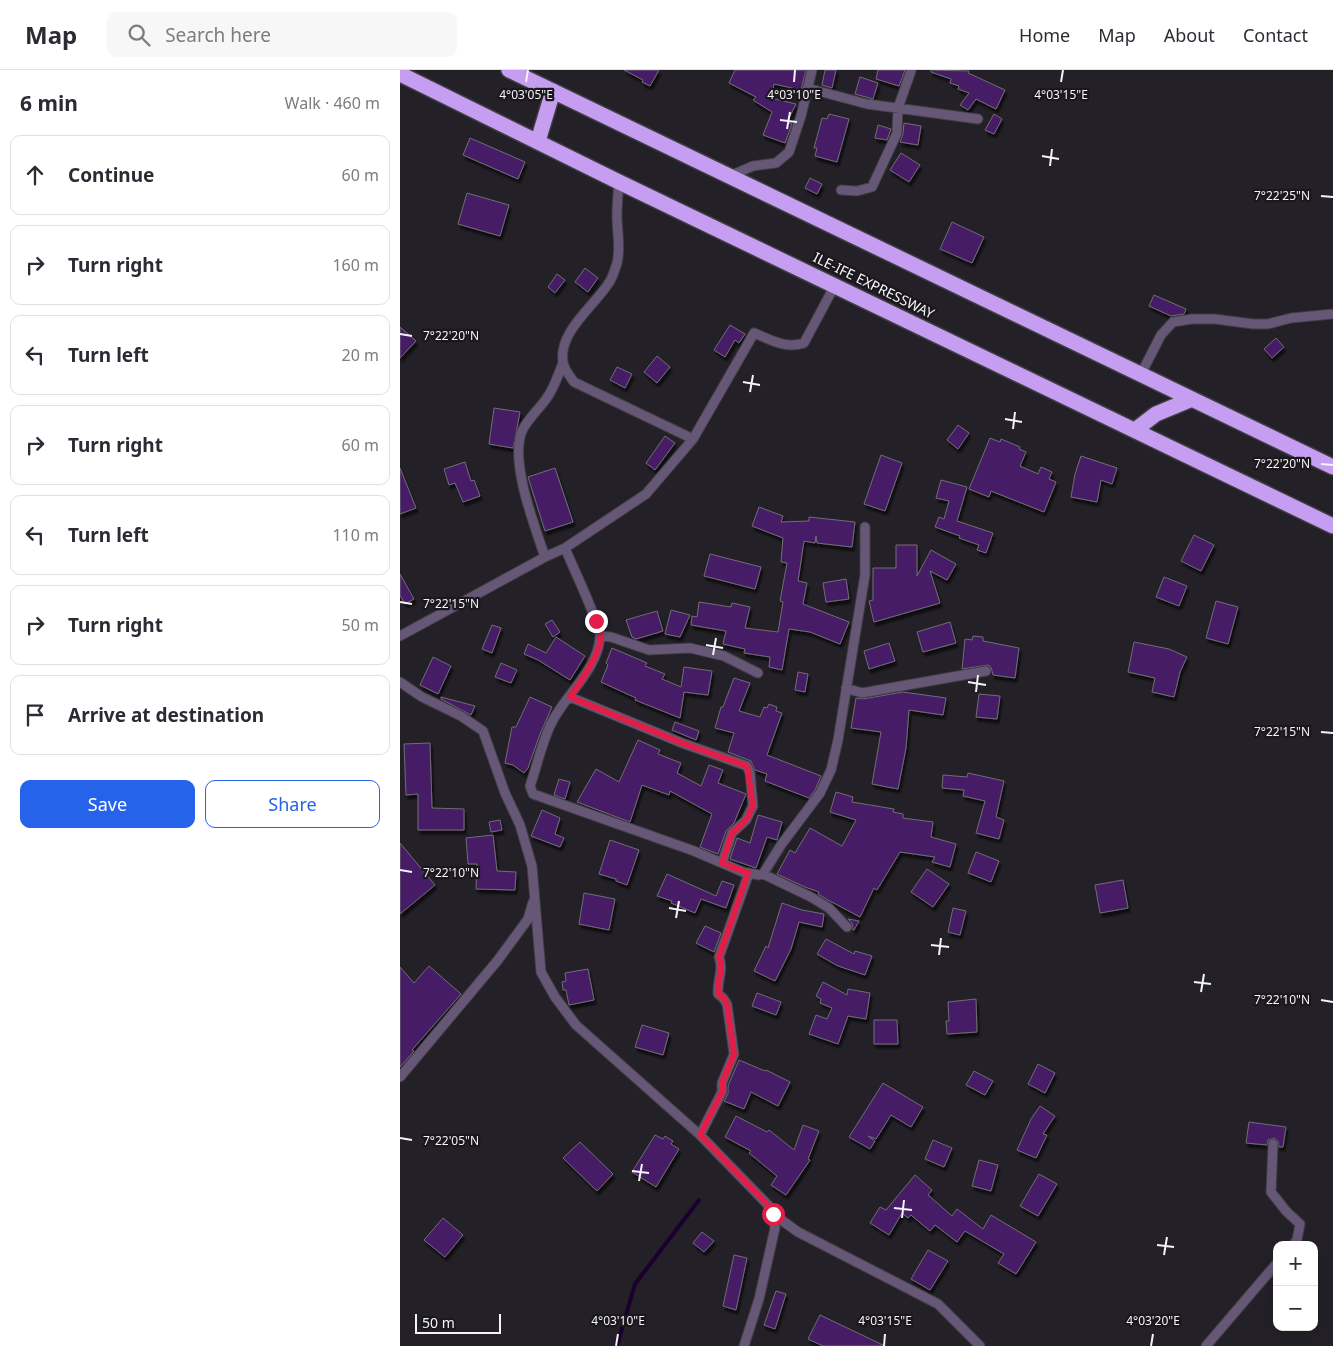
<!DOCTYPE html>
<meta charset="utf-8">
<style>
body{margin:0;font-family:"Noto Sans",sans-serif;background:#f7f7f7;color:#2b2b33}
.controls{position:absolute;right:15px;bottom:15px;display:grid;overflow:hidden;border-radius:10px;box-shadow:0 5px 20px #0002}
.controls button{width:45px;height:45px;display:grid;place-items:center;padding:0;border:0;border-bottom:1px solid #e1e1e2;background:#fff;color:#2b2b33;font:25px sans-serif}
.scale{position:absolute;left:15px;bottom:12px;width:86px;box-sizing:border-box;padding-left:5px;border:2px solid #f4f3f7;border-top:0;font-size:14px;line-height:18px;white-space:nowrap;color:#f4f3f7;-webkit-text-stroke:4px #1a171d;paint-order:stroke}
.stop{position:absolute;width:15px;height:15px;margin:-11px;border:4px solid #e11d48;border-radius:50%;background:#fff}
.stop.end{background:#e11d48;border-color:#fff;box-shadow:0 1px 5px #0008}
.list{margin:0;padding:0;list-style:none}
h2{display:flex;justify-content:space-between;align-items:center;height:65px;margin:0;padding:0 20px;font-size:21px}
h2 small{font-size:16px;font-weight:400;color:#7c7c81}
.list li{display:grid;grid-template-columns:32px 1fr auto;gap:15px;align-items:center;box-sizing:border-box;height:80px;margin:0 10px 10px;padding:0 10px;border:1px solid #e1e1e2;border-radius:10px}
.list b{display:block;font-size:19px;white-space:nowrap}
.list em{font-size:16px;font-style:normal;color:#7c7c81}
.actions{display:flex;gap:10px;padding:15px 20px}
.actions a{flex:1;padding:11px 0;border:1px solid #2563eb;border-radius:10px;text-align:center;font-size:18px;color:#2563eb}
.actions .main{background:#2563eb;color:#fff}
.icon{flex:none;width:28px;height:28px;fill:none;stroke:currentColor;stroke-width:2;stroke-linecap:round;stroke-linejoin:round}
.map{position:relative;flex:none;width:933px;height:1276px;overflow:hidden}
header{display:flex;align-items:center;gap:30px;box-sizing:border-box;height:70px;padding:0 25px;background:#fff;border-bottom:1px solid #e1e1e2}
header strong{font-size:24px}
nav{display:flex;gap:28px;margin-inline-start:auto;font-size:18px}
.search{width:350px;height:45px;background:#f7f7f7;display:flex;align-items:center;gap:12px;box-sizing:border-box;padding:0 18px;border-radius:10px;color:#7c7c81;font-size:19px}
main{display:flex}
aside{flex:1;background:#fff}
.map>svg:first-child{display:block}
</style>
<header>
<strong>Map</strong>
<div class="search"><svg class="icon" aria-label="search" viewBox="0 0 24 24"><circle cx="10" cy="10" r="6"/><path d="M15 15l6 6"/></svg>Search here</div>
<nav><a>Home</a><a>Map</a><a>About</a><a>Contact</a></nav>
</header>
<main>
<aside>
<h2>6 min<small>Walk · 460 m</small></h2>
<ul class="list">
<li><svg class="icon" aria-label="ahead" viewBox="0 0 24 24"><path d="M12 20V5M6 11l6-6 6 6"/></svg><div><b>Continue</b></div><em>60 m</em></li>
<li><svg class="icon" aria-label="right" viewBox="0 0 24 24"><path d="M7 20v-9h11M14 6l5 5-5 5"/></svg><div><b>Turn right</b></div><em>160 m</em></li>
<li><svg class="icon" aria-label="left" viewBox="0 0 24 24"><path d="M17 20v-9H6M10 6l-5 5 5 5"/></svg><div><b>Turn left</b></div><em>20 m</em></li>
<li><svg class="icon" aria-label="right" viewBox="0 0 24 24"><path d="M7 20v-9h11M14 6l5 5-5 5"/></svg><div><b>Turn right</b></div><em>60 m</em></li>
<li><svg class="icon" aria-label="left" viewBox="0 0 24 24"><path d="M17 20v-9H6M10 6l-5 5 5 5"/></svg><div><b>Turn left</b></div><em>110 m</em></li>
<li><svg class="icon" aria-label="right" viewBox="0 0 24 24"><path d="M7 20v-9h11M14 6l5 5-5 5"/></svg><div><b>Turn right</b></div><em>50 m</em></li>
<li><svg class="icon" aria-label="arrive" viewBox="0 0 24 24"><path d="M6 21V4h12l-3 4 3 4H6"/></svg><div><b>Arrive at destination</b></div></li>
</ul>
<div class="actions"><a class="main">Save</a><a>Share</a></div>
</aside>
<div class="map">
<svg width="933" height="1276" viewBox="0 0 933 1276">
<defs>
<filter id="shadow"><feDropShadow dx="2" dy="4" stdDeviation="1" flood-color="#0009"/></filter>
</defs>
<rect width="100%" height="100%" fill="#232027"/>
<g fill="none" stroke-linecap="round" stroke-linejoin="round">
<path stroke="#19002e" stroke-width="4" d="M217,1276l18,-62 64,-84"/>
</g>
<path fill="#441d65" stroke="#706d74" filter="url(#shadow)" d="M224,0h35l-9,16 -8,-4 1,-2z
M335,0h71l-5,20 -27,-6 -3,14 25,6 -9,18 5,2 -7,19 -22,-8 9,-23 -19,-12 3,-3 -27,-14z
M425,0h11l-4,18 -10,-3z
M478,0h27l-6,16 -23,-7z
M531,0l38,1 -1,2 37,17 -9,19 -20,-10 -8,11 -8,-5 9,-12 -11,-4 1,-3 -9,-3 1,-4 -20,-7z
M460,7l18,6 -5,16 -18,-5z
M429,44l20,5 -12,43 -22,-6 2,-8h-3l8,-30 5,1z
M594,44l8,5 -8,15 -9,-4z
M504,53l17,3 -3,19 -18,-3 3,-8z
M478,55l13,4 -4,11 -12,-2z
M70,68l55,24 -7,17 -55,-24z
M501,83l19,12 -11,17 -19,-12z
M410,108l12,6 -5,10 -12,-6z
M67,123l42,12 -9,31 -42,-12z
M552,152l32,15 -12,26 -32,-14z
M185,198l13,10 -10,14 -13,-10z
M157,204l8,6 -10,13 -7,-6z
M754,225l32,14 -2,5 -13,2 -22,-10z
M330,255l15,9 -6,9 -4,-3 -10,17 -11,-7z
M0,257l16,14 -16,17z
M876,268l8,9 -12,11 -8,-9z
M257,286l13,11 -13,16 -13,-11z
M217,297l15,7 -7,14 -15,-8z
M94,338l26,4 -7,36 -24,-4z
M558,355l11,8 -11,16 -11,-9z
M265,366l10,7 -20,27 -9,-7z
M590,368l10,4 1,-3 19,8 -1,2 7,3 -6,14 18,8 3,-7 11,5 -3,7 7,3 -12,30 -53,-21 -2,6 -20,-8z
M481,385l21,8 -17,48 -21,-7z
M681,386l36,12 -5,16 -11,-4 -4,22 -26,-5 4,-23z
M65,392l6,19 3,-1 6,16 -17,6 -8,-19 -6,2 -5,-16z
M0,398l16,40 -16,6z
M155,398l18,54 -28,9 -17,-54z
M541,410l26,7 -10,34 36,12 -7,20 -9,-3 2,-5 -20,-7 1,-2 -25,-9 4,-10 5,2 5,-18 -13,-3z
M359,437l24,9 -2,6 28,-1v-4l46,5 -3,25 -35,-4 -1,-7 -1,7 -11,-2 -6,40 9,2 -4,21 46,18 -9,22 -30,-12 -21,-3 -7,41 -13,-3 1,-10 -26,-4 1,-4 -22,-5 3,-13 -35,-6 1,-9 5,1 2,-15 32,5 1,-4 18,4 -5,21 33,4 5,-30 -3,-1 7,-38 -6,-1 2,-24 -31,-12z
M794,465l20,10 -13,26 -20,-10z
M496,475h21v31l14,-26 25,14 -9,16 -17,-9 10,32 -66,19 -5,-21 4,-1v-32h23z
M310,484l51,13 -6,22 -51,-13z
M0,504l14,25 -9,5 -5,-9z
M764,507l23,9 -8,20 -23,-9z
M446,509l3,20 -23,3 -3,-19z
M816,531l22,6 -10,37 -22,-6z
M271,540l19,5 -10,22 -15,-3z
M257,541l6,20 -27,8 -4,-2 -6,-17z
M152,550l8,12 -7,5 -8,-13z
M550,552l6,21 -33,9 -6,-20z
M92,555l9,3 -9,25 -10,-4z
M573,566l10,1v4l36,7 -4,30 -22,-3 -2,-8 -3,-2 -26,4 3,-30 7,1z
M156,567l29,19 -15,24 -32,-20 -14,-6 4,-10 18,9z
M734,572l35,7 18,8 -7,15 -6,25 -22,-5 3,-14 -27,-6z
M489,573l6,18 -26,8 -5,-18z
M212,578l35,15 -2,3 20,8 -3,5 19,8 3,-20 28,4 -4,24 -24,-3 -4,26 -45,-18 1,-2 -35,-16 7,-17 -2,-2z
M33,587l18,9 -13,28 -18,-9z
M101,593l16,7 -6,13 -16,-6z
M398,602l10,2 -3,18 -10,-2z
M334,608l16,5 -11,28 21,6 4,-10 3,1 2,-4 8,3 -1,4 6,2 -15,42 54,21 -6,14 -6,8 -44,-17 2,-7 -12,-4 -4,-9 -23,-9 6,-19 -19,-5 6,-21h2z
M503,622l43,6 -3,17 -34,-5 -3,38 -8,41 -26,-5 9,-52 -30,-4 5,-30 7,1z
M579,624l21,2 -3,23 -21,-2z
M41,627l34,9 -4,9 -30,-16z
M130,627l22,10 -12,27 -12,34 -4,5 -11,-8 -8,-2 7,-36h4z
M275,652l24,9 -3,9 -24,-10z
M238,670l22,10 -2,4 23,9 -4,10 24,13 8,-21 14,5 -5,13 28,11 -12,29 -8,8 -8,23 -18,-7 12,-33 -42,-23 -1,4 -27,-10 -12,37 -53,-20 19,-33 23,13z
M30,673l2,65 32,1v21h-46v-36l-12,1 -2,-51z
M568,703l36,8 -8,36 8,3 -5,19 -23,-6 9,-32 -22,-5 1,-6 -22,-2 1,-13 24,2z
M159,709l11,3 -5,17 -11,-4z
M436,722l17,5 -1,5 42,7 -1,3 10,2v4l30,4 -2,15 25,7 -6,23 -18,-5 3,-5 -35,-5 -23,38 -3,-2 -14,29 -32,-17 -10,-6 1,-2 -14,-5 -28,-13 13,-24 5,3 15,-25 32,18 14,-26 -26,-8z
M142,740l18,8 -5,16 9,4 -4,9 -29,-11z
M358,745l24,7 -5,18 -10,-3 -11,31 -26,-9 7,-21 13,5z
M100,750l2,10 -11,2 -2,-10z
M93,765l4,36 19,1 -1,18 -39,-1 1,-25h-9l-2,-26z
M210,770l29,10 -12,35 -11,-4v-2l-17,-5z
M0,773l35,42 -35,29z
M576,782l23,9 -8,21 -23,-9z
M527,799l22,15 -16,23 -22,-15z
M267,804l49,22 6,-15 12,4 -8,23 -25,-9 -6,14 -24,-10 1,-2 -15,-5z
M723,810l5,28 -28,5 -5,-28z
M184,823l31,6 -6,31 -30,-6z
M382,833l20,7 22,4 -2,13 -23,-5 -8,27 -16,32 -21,-10 12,-25 2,2z
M553,838l13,3 -6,24 -12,-3z
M448,849l11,2 -5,9h-1l-1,-7z
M305,856l16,7 -7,19 -18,-9z
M426,869l28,15 1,-3 17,5 -7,19 -27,-9 -21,-12z
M29,896l32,28 -49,56 2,1 -14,16v-100l14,16z
M188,899l6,31 -25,5 -3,-15h-3l-1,-8 4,-1 -1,-8z
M423,912l24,13 1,-6 22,4 -4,26 -18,-3 -10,28 -29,-10 7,-19 11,4 5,-11 -12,-5 1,-4 -5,-3z
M357,923l24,9 -5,13 -24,-9z
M576,929l1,33 -30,2 -1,-13h3l-1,-19z
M474,950h23l1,24h-24z
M242,955l27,8 -6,22 -28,-8z
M339,990l26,11 1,-1 24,12 -12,24 -27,-14 -7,17 -20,-8 4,-7v-8z
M638,994l17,9 -10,20 -17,-9z
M574,1001l19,10 -8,14 -19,-10z
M483,1013l40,24 -12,20 -20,-12 -15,24 -8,-3 7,5 -5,8 -21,-12z
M640,1036l15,10 -12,18 4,1 -11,23 -19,-8 14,-31z
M336,1046l31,16 2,-2 25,20 9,-25 16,6 -11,28 2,1 -24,35 -15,-10 6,-9 -28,-23 2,-2 -26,-14z
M849,1052l37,5 -3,20h-4l-1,-6 -4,-3 -6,2 -1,5 -21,-2z
M255,1065l8,4 2,-3 8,5 -2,3 8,5 -23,38 -24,-15z
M533,1070l19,8 -8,19 -19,-8z
M180,1072l33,32 -16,17 -34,-33z
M579,1090l19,5 -7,26 -19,-5z
M639,1104l18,10 -19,32 -18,-10z
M515,1105l17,15 -4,5 24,21 5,-7 26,20 8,-14 45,27 -20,32 -18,-11 6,-9 -39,-23 -8,11 -22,-17 -5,6 -19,-16 -3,3 -6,-5 -13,22 -19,-12 10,-16 6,3z
M43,1148l20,17 -18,22 -21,-17z
M302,1162l12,9 -10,11 -11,-9z
M528,1180l20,11 -18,29 -19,-11z
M334,1185l13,3 -11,52 -13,-4z
M376,1221l10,3 -11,35 -11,-4z
M420,1245l65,31h-62l-15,-7z"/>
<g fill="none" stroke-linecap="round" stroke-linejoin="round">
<defs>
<path id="street" d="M407,18l60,16 111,15
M330,106l23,-10 23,-3 13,-11 12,-36 11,-46
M219,112c-1,11 -2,23 -2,35 0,14 4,31 0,46 -2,6 -4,13 -7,18 -14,24 -52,50 -47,81 1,8 7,14 11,20l119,57
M441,120l16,1 15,-4 25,-54 1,-25 13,-37
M741,304l20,-39 12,-13 19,-3h23l38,5h15l23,-6 42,-4
M165,478c6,15 36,78 35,89 -2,33 -36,59 -49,87 -9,18 -14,42 -21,62l3,8 161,57 49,21 16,3 4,-1 18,-29 39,-52 11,-23 7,-30 27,-165v-48
M145,487c-10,-30 -37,-99 -22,-128 6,-11 16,-20 23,-30 8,-10 12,-24 17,-36
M0,566l145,-79 20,-9 81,-54 47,-55 61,-106c17,7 32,16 50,10l31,-58
M201,566l10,1 38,13 41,-2 34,8 34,17
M0,612l22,15 39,19 22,15 22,62 15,32 12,41 9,106 14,25 21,28 124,110 68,70 5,9 2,14 -16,71 -15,47
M446,618l16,5 124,-22
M170,627l112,46 65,23 3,7 3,33 -7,14 -14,13 -10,30
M363,804l48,23 18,11 18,19
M0,1007l98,-117 30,-41 5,-17
M300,1065l22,-43v-9l12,-29 -7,-50 -4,-6 -5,-4c-1,-15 6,-23 1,-37l30,-84
M873,1074l-2,48 15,19 14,13 -3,16 -4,5
M373,1144l25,18 140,72 42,42
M806,1276l71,-83"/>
<path id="highway" d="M109,0l824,397
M0,4l219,108 714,344
M138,71l15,-50
M735,360l21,-16 36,-15"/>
</defs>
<use href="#street" stroke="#403e44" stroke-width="11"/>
<use href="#highway" stroke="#403e44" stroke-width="18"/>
<use href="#street" stroke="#665777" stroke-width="9"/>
<use href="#highway" stroke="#c69ef1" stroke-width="15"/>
</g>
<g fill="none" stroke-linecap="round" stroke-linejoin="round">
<path stroke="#e11d48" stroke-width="6" d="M196,551c1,5 5,11 5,16 -1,17 -21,46 -31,60l112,46 65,23 6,40 -7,14 -14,13 -10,30 26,10 -29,84c5,14 -2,22 -1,37l6,4 3,6 7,50 -12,29v9l-22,43 68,70 5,9"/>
</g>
<path fill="none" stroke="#f4f3f7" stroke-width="2" d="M126,12l2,-12M394,12l1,-12M661,12l2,-12M380,50l17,2M387,59l3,-17M642,86l17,3M650,96l2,-17M921,126l12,1M0,264l12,2M343,312l17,3M350,322l3,-17M605,349l17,3M613,359l2,-17M921,394l12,1M0,532l12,2M306,575l17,3M313,585l3,-17M568,612l18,3M576,622l2,-17M921,662l12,1M0,800l12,2M269,838l17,3M276,848l3,-17M531,875l18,2M539,885l2,-17M794,912l17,2M801,922l3,-18M921,930l12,2M0,1068l12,2M232,1101l17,2M239,1111l3,-17M494,1138l18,2M502,1148l2,-18M757,1175l17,2M764,1185l3,-18M216,1276l2,-12M484,1276l1,-12M751,1276l2,-12"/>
<g text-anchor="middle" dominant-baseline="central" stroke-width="4.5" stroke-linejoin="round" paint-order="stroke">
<g font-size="14" fill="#f4f3f7" stroke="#1a171d">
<text transform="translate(474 215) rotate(26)">ILE-IFE EXPRESSWAY</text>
</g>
</g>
<g font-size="12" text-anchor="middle" fill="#f4f3f7" stroke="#1a171d" stroke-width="4.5" stroke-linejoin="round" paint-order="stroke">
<text x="126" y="29">4°03'05"E</text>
<text x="394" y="29">4°03'10"E</text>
<text x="661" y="29">4°03'15"E</text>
<text x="882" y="130">7°22'25"N</text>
<text x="51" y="270">7°22'20"N</text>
<text x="882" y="398">7°22'20"N</text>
<text x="51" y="538">7°22'15"N</text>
<text x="882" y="666">7°22'15"N</text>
<text x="51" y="807">7°22'10"N</text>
<text x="882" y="934">7°22'10"N</text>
<text x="51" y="1075">7°22'05"N</text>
<text x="218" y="1255">4°03'10"E</text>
<text x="485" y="1255">4°03'15"E</text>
<text x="753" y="1255">4°03'20"E</text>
</g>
</svg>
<div class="controls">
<button>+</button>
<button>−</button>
</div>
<div class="scale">50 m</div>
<div class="stop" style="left:373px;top:1144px"></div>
<div class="stop end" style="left:196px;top:551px"></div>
</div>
</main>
